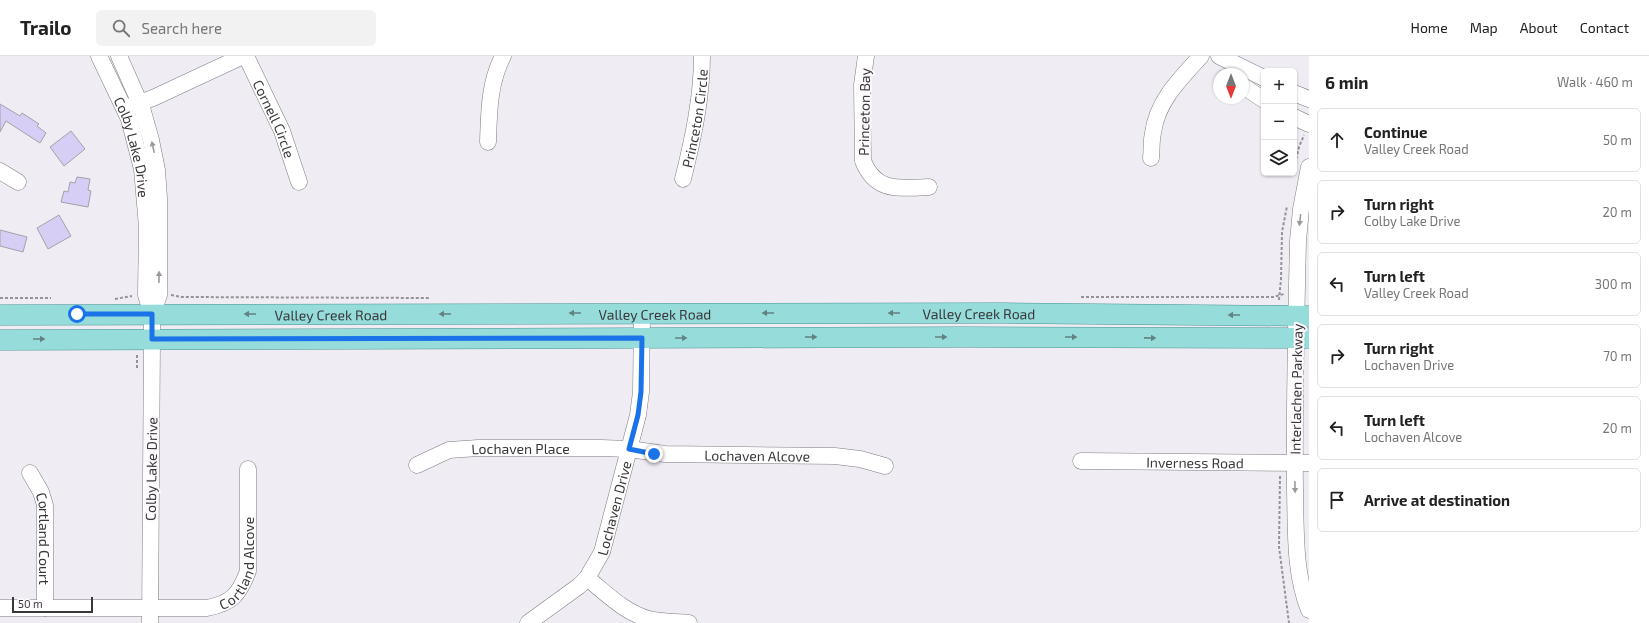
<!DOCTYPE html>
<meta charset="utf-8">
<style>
body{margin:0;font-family:"Exo 2",sans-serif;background:#f2f2f2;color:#222}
.controls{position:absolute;right:12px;top:12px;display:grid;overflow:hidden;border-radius:6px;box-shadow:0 1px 3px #0004}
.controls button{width:36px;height:36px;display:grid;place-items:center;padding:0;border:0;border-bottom:1px solid #e0e0e0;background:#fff;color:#222;font:20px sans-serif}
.compass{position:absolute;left:1213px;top:12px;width:36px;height:36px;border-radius:50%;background:#fff;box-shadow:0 1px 3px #0004;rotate:180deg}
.scale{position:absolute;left:12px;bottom:10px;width:81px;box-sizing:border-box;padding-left:4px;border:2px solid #39373a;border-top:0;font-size:11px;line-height:14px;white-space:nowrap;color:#39373a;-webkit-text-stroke:3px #fdfafe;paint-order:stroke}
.stop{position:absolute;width:12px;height:12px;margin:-9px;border:3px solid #1a73e8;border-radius:50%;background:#fff}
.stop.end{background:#1a73e8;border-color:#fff;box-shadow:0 1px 4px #0008}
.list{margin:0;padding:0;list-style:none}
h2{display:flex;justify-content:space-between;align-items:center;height:52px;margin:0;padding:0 16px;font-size:17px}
h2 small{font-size:13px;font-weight:400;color:#767676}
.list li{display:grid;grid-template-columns:26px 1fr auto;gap:12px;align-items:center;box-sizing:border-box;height:64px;margin:0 8px 8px;padding:0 8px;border:1px solid #e0e0e0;border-radius:6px}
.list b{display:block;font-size:15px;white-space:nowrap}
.list p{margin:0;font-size:13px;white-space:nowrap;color:#767676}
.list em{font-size:13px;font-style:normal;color:#767676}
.icon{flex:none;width:22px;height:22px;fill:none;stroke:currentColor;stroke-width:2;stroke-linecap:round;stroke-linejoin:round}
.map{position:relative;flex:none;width:1309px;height:567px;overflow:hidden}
header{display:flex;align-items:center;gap:24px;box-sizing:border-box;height:56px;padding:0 20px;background:#fff;border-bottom:1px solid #e0e0e0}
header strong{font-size:19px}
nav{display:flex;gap:22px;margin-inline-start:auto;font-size:14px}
.search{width:280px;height:36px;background:#f2f2f2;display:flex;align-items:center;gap:10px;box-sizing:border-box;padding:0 14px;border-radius:6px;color:#767676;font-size:15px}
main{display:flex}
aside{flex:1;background:#fff}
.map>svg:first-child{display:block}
</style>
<header>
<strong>Trailo</strong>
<div class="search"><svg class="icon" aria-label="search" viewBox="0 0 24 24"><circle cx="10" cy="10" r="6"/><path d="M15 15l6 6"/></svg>Search here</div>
<nav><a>Home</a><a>Map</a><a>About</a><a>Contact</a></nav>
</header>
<main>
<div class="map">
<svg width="1309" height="567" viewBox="0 0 1309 567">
<rect width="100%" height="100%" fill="#f0ecf3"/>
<path fill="#d6cef5" stroke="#a3a1a8" d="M0,48l20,12 2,-3 17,11 -2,2 9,7 -6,10 -34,-22 -6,11z
M71,75l14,18 -21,17 -14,-19z
M77,121l13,2 -2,11 3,1 -3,16 -27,-5 3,-11 4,1 2,-10 5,1z
M59,159l12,21 -23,13 -11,-21z
M0,174l27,7 -4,15 -23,-6z"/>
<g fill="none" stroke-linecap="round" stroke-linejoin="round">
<defs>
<g id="minor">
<path id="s1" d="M99,0l30,63 13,50 5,58 -1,68 6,20v24l-2,284"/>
<path d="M119,0l23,52 9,32 6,30 2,28v97l-7,20"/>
<path id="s2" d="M246,0l36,75 17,51"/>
<path d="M866,0l-4,29 1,76c13,32 36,27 66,26"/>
<path d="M1219,0l45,22"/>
<path d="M1243,30l21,14"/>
<path d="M1294,37l15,6"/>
<path d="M131,50l22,-8 90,-42"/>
<path d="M1294,61l15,7"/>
<path d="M488,86c1,-30 1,-59 15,-86"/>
<path d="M1151,102c1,-8 0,-17 2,-25 4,-32 27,-54 48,-77"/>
<path d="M1309,111l-8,42 -3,32c-2,83 -4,166 -3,249 1,39 -1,83 14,120"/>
<path d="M0,115l18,11"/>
<path id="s3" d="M683,123c10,-40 19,-82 19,-123"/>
<path id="s4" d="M1081,405l228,2"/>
<path id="s5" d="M417,409l32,-15 29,-2h123l28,1 36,5 170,2 25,3 25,7"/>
<path id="s6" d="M30,417l11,19 4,13v103"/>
<path d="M587,522c19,15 38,35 62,41 13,3 27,3 40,4"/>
<path id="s7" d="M0,552h207c25,-5 32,-13 41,-37v-102"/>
<path id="s8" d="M528,567l51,-37 8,-8 15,-26 36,-137 3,-23 1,-79"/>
</g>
<g id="major">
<path id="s9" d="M0,259l1003,-2 306,3"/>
<path d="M0,284l964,-3 345,1"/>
</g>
</defs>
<use href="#minor" stroke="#7e7b81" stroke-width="17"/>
<use href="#major" stroke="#479392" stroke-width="21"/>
<path stroke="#959297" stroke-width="2" stroke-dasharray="3 2" stroke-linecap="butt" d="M1295,108l4,-17 5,-12
M171,239l11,2 248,1
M1081,241h192l11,-3
M0,242h51
M115,243l17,-3
M1279,244l2,-21 1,-47 5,-26
M137,299v15
M1280,420l-1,71 10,76"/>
<use href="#minor" stroke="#fff" stroke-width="16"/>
<use href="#major" stroke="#95dcda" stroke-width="20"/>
</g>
<defs><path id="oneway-solid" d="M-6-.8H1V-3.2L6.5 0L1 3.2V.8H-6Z"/></defs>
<g fill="#9c9b9c">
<use href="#oneway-solid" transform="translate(153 91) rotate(-102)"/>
<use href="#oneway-solid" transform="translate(1300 164) rotate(96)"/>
<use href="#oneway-solid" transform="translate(159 221) rotate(-89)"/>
<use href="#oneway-solid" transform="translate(1295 431) rotate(89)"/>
</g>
<g fill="#628182">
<use href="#oneway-solid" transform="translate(575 257) rotate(180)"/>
<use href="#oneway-solid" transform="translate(768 257) rotate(180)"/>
<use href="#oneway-solid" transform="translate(894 257) rotate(180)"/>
<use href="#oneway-solid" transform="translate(250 258) rotate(180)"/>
<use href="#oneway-solid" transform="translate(445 258) rotate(180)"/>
<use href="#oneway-solid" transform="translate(1234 259) rotate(-180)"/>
<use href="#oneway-solid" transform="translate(811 281)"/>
<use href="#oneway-solid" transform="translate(941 281)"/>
<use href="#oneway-solid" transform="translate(1071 281)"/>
<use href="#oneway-solid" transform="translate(681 282)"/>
<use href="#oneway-solid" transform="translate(1150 282) rotate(1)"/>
<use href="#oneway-solid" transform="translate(39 283)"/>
</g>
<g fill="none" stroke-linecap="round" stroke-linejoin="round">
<path stroke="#1a73e8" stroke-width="5" d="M77,258h75v25l490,-1 -1,54 -3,23 -9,34 25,5"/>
</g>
<g text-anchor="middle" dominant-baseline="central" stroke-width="4" stroke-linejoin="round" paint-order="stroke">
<g font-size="14" fill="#39373a" stroke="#fdfafe">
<text transform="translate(864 56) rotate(-89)">Princeton Bay</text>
<text stroke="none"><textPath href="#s3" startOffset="62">Princeton Circle</textPath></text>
<text stroke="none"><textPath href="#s2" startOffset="69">Cornell Circle</textPath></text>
<text stroke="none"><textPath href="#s1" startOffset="98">Colby Lake Drive</textPath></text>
<text stroke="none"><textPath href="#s9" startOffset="655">Valley Creek Road</textPath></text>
<text stroke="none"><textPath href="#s9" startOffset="979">Valley Creek Road</textPath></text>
<text stroke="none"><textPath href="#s9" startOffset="331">Valley Creek Road</textPath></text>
<text transform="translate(1296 333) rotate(-89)">Interlachen Parkway</text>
<text stroke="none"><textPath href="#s5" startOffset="107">Lochaven Place</textPath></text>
<text stroke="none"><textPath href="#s5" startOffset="344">Lochaven Alcove</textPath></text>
<text stroke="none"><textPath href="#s4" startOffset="114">Inverness Road</textPath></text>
<text transform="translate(151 413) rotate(-89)">Colby Lake Drive</text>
<text stroke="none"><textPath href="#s8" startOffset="150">Lochaven Drive</textPath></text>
<text stroke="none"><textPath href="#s6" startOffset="69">Cortland Court</textPath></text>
<text stroke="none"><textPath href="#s7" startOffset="270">Cortland Alcove</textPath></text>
</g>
</g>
</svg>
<div class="controls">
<button>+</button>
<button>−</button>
<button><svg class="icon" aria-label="layers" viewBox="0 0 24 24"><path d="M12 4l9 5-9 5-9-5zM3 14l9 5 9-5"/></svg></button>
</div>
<svg class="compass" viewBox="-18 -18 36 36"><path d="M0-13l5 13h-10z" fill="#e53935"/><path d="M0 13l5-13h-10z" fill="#767676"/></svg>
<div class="scale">50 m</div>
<div class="stop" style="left:77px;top:258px"></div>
<div class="stop end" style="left:654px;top:398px"></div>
</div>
<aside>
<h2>6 min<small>Walk · 460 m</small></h2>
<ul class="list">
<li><svg class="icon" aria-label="ahead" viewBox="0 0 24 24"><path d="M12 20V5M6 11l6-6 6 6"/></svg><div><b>Continue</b><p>Valley Creek Road</p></div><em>50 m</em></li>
<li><svg class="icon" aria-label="right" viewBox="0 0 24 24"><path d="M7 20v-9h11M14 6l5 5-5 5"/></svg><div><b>Turn right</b><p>Colby Lake Drive</p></div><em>20 m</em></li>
<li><svg class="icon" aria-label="left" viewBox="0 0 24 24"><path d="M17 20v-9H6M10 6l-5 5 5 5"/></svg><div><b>Turn left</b><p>Valley Creek Road</p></div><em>300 m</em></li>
<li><svg class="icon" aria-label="right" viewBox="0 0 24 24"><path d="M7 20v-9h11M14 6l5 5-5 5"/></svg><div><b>Turn right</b><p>Lochaven Drive</p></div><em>70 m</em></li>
<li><svg class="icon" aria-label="left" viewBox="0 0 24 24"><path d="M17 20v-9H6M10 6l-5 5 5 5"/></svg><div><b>Turn left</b><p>Lochaven Alcove</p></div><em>20 m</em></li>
<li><svg class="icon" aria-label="arrive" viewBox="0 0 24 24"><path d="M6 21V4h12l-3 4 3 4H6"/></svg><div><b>Arrive at destination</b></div></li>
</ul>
</aside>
</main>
